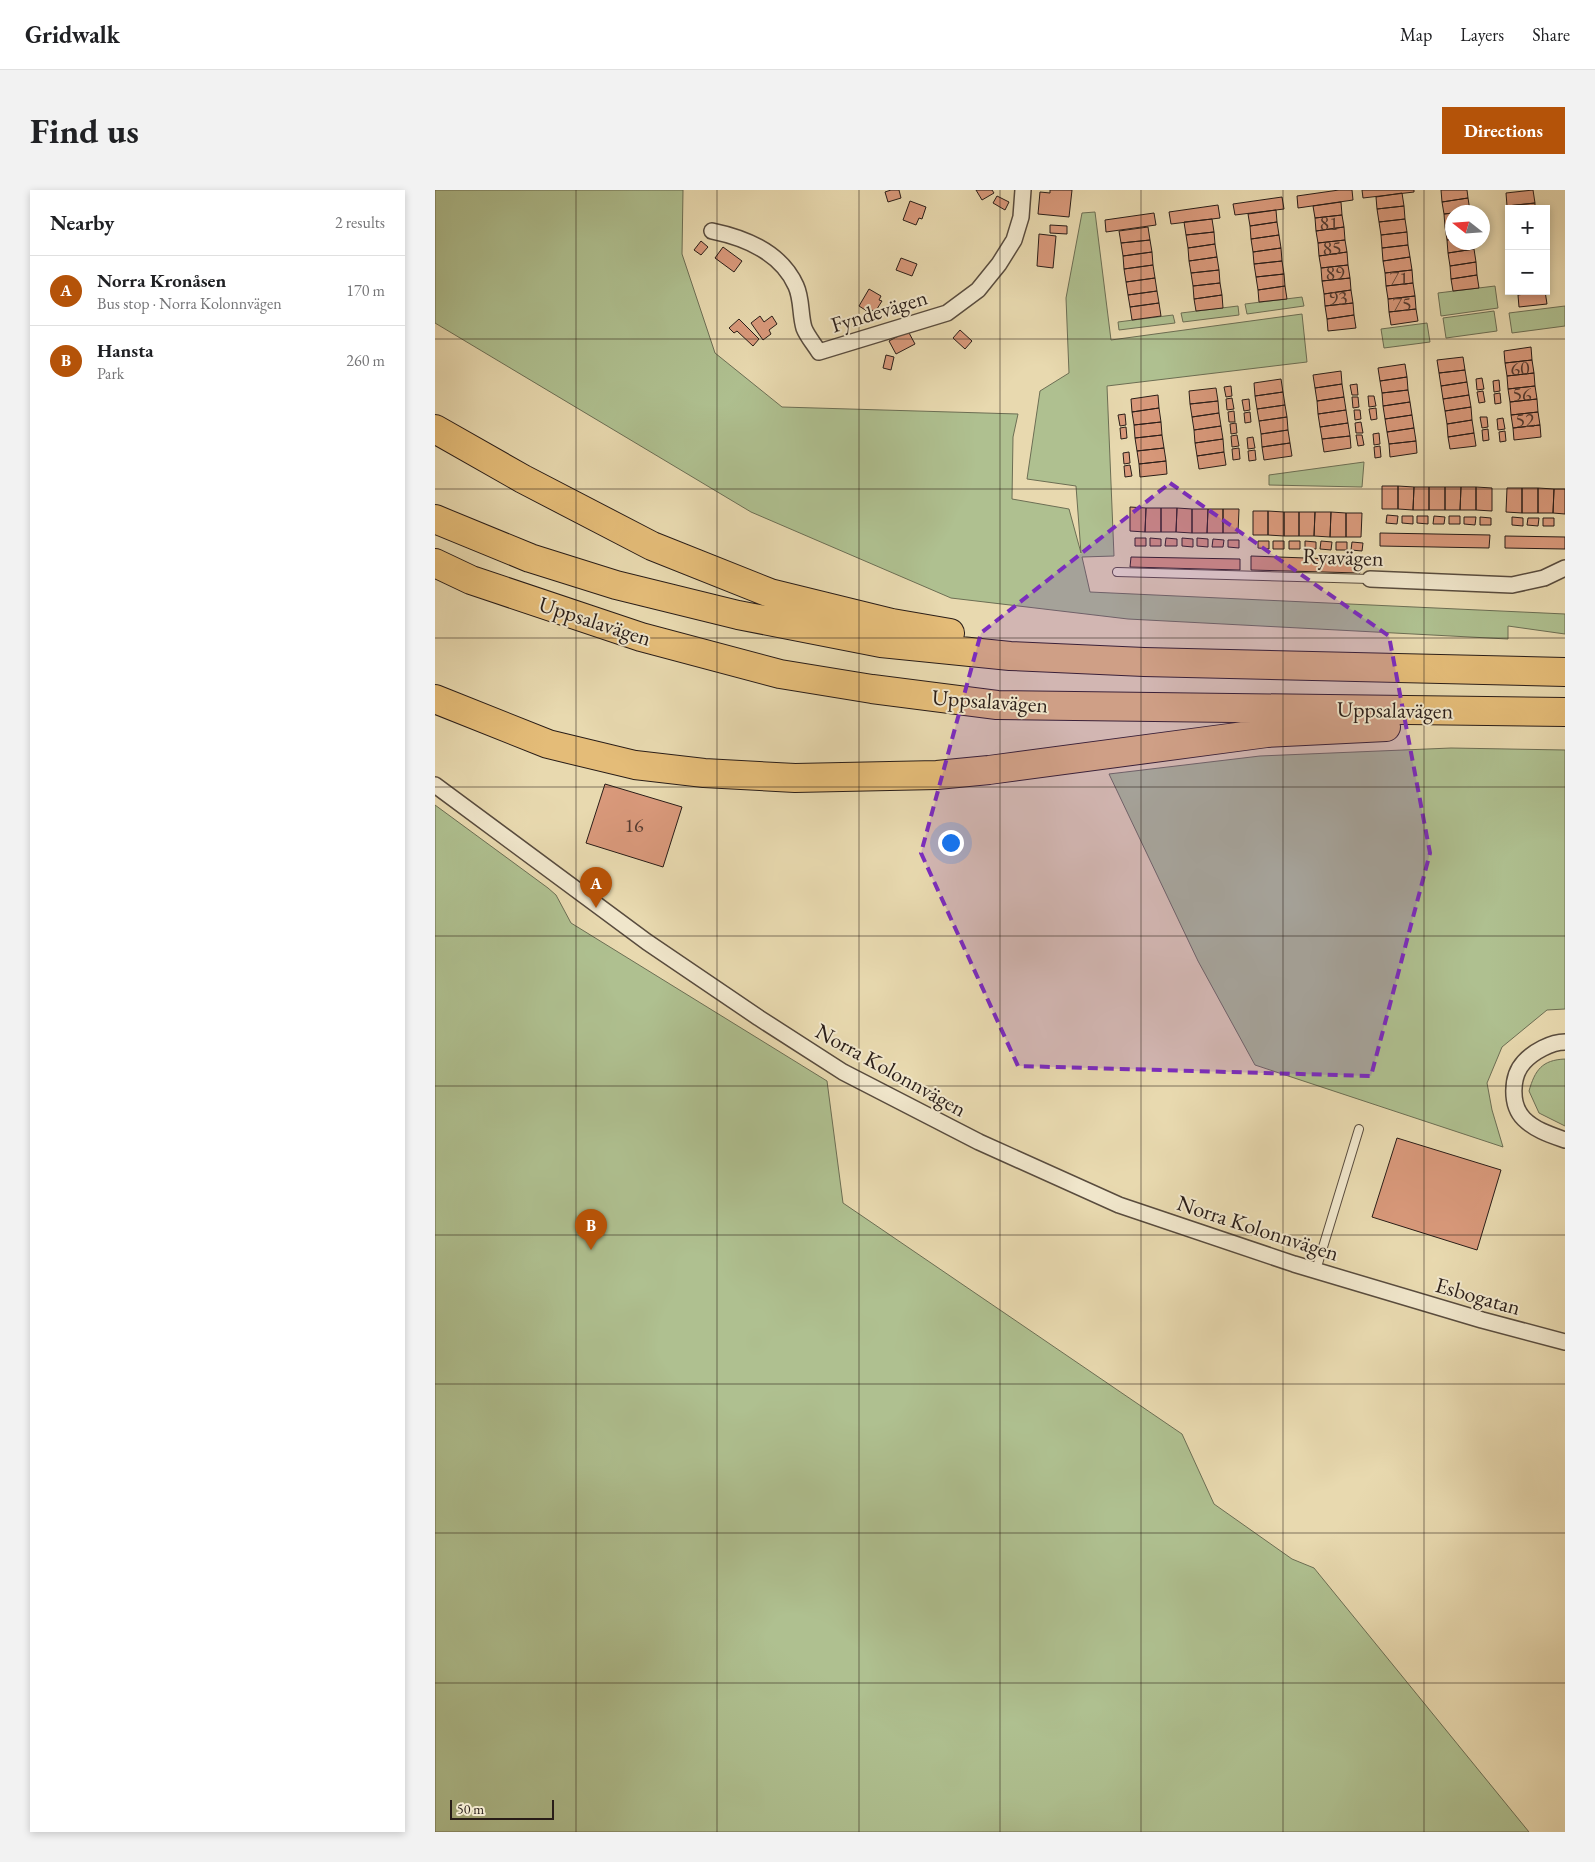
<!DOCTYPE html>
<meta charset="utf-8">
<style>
body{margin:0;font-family:"EB Garamond",serif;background:#f2f2f2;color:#202124}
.controls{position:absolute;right:15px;top:15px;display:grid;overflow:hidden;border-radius:0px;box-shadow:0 2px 8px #0003}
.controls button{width:45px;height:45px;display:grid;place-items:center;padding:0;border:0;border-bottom:1px solid #e0e0e0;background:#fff;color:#202124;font:25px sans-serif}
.compass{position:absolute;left:1010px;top:15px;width:45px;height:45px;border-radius:50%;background:#fff;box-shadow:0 2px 8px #0003;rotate:287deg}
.scale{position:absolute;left:15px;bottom:12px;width:104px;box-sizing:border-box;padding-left:5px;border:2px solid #291d18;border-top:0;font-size:14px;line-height:18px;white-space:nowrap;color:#291d18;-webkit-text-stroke:4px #f0e6cb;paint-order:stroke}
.you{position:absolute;left:515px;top:652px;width:18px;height:18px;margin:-12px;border:4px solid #fff;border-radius:50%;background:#1a73e8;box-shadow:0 0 0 8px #1a73e833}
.badge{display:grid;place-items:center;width:32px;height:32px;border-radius:50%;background:#b45309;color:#fff;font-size:16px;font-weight:700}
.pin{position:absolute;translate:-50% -41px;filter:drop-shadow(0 1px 2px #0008)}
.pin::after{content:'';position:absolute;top:26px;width:18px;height:15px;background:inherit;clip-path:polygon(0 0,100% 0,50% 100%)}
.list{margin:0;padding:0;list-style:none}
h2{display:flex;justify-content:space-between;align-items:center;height:65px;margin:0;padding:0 20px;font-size:21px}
h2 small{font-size:16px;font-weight:400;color:#757577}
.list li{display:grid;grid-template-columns:32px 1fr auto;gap:15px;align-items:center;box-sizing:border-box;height:70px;padding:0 20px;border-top:1px solid #e0e0e0}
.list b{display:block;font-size:19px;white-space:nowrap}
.list p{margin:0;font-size:16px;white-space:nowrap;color:#757577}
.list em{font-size:16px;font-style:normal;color:#757577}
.map{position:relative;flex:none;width:1130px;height:1642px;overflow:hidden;border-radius:0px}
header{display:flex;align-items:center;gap:30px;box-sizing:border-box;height:70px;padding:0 25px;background:#fff;border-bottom:1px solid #e0e0e0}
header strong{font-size:24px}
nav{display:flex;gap:28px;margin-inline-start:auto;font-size:18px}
.intro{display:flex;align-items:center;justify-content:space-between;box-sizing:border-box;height:120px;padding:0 30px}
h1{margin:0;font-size:35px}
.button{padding:12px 22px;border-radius:0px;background:#b45309;color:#fff;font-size:18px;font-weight:700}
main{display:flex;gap:30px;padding:0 30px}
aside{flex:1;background:#fff;border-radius:0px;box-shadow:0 2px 8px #0003}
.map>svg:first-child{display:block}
</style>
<header>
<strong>Gridwalk</strong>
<nav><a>Map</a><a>Layers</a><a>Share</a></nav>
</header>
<div class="intro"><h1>Find us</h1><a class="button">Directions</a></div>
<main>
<aside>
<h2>Nearby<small>2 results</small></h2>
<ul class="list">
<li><span class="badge">A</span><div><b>Norra Kronåsen</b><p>Bus stop · Norra Kolonnvägen</p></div><em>170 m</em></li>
<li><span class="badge">B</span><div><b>Hansta</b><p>Park</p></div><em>260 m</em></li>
</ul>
</aside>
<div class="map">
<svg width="1130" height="1642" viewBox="0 0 1130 1642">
<rect width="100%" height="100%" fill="#e8d9af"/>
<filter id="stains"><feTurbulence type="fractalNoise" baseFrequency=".004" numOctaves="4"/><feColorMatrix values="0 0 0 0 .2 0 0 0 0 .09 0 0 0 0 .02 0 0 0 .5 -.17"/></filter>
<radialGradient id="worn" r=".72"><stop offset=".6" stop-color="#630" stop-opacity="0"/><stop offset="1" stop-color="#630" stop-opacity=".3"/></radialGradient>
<path fill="#afc090" stroke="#6c6e54" d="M0,0h248l-1,64 33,99 67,54 236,7 -5,23 -1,62 57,10 12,44 -5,-67 -49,-7 13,-88 29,-18 -3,-75 16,-85 13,-1 16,128 191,-26 5,48 -200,24 7,170 -32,1 8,35 475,22v20l-57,-8v13l-380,-20 -177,-21 -200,-86 -316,-189z
M1060,96l3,22 -57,8 -3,-23z
M867,107l2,9 -57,8 -2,-10z
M803,116l1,9 -56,7 -2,-9z
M1130,116v20l-53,7 -3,-20z
M1059,121l3,20 -51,7 -3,-20z
M738,125l2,8 -56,7 -1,-8z
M992,133l3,19 -46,6 -3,-19z
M929,272l-2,25 -93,-2v-10z
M1016,558l114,2v259l-18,1 -45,37 -15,36 5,27 11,37 -248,-82 -57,-104 -89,-187 151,-18z
M0,615l113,83 8,7 15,28 256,158 16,122 339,231 32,70 78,55 22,9 215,264h-1094z
M1130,869v67l-26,-13 -10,-22c6,-21 13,-31 36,-32z"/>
<path fill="#d9997b" stroke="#291d18" d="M456,0h8l2,8 -13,4 -3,-10z
M541,0h16l2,3 -12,7z
M615,0h22l-3,27 -31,-3 2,-22 10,1z
M904,0h13l1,10 -55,8 -1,-12z
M927,0h52v2l-51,6z
M1006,0h26l1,8 -26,4z
M1098,0l2,13 -28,3 -1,-13z
M967,3l2,13 -27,3 -1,-12z
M562,6l12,6 -4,8 -12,-7z
M847,7l2,12 -49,6 -2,-11z
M1033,8l2,13 -26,3 -2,-12z
M475,11l16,6 -4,12 -3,-1 -3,7 -13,-5z
M906,12l1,13 -27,3 -2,-12z
M1100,13v6h-26v10l-2,-13z
M783,15l2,13 -49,6 -2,-12z
M969,16l1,13 -26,3 -2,-13z
M841,20l1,12 -27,4 -2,-12z
M719,23l2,12 -50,7 -1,-12z
M1018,23v13l-8,1 -1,-13z
M907,25l2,12 -28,4 -1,-13z
M777,29l2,13 -28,3 -2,-13z
M970,29l2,13 -26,3 -2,-13z
M842,32l2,13 -28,4 -1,-13z
M615,35l17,1v8l-17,-1z
M1018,36v13l-6,1 -2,-13z
M713,37l2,13 -29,3 -2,-12z
M909,37l1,13 -27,3 -2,-12z
M779,42l1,12 -27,4 -2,-13z
M972,42l1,13 -26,3 -1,-13z
M604,44l17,2 -3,32 -16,-2z
M844,45l2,13 -28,4 -2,-13z
M1018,49v3h20l1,7 -26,4 -1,-13z
M715,50l2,12 -29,4 -2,-13z
M910,50l2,12 -28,4 -1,-13z
M266,51l7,6 -7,8 -7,-5z
M780,54l2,13 -28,4 -1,-13z
M973,55l2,12 -27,4 -1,-13z
M288,57l19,14 -8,11 -19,-14z
M846,58l1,13 -28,3 -1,-12z
M1039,59l2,13 -26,4 -2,-13z
M717,62l1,13 -29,4 -1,-13z
M912,62l1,13 -27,3 -2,-12z
M782,67l2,13 -28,3 -2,-12z
M975,67l2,13 -27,3 -2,-12z
M466,68l16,6 -5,12 -16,-6z
M847,71l2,13 -28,3 -2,-13z
M1041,72l1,13 -26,4 -1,-13z
M718,75l2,13 -29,4 -2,-13z
M913,75l2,13 -28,3 -1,-13z
M784,80l1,13 -27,3 -2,-13z
M977,80l1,13 -27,3 -1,-13z
M849,84l1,12 -27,4 -2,-13z
M1042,85l2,13 -26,3 -2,-12z
M720,88l2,13 -29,4 -2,-13z
M915,88l1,12 -27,4 -2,-13z
M785,93l2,12 -28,4 -1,-13z
M978,93l2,13 -27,3 -2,-13z
M850,96l2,13 -28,3 -1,-12z
M434,99l12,7 -2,4 3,1 -7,11 -3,-2 -2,3 -11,-7z
M916,100l2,13 -28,3 -1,-12z
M722,101l2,12 -29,4 -2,-12z
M1110,101l2,13 -28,3 -1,-12z
M787,105l1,13 -27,3 -2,-12z
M980,106l1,13 -27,3 -1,-13z
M724,113l2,13 -29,4 -2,-13z
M918,113l1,12 -27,4 -2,-13z
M981,119l2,12 -27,4 -2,-13z
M919,125l2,13 -28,3 -1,-12z
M325,126l4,6 8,-6 5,8 -8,6 2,4 -8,6 -12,-17z
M304,129l20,20 -6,7 -16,-15 -3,2 -5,-5z
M525,140l12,11 -7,8 -12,-11z
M473,141l7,13 -19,10 -7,-13z
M1096,157l1,13 -27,3 -1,-12z
M451,165l8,2 -3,13 -8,-2z
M1028,167l2,13 -26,3 -2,-13z
M1097,170l2,13 -27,3 -2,-13z
M970,174l2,13 -27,4 -2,-13z
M1030,180l2,12 -26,4 -2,-13z
M906,181l1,13 -27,4 -2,-13z
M1099,183l1,13 -27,3 -1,-13z
M972,187l1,13 -26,3 -2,-12z
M1047,188l2,11 -7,1 -1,-11z
M846,189l2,13 -28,4 -1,-13z
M1064,190l1,11 -6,1 -1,-11z
M1032,192l2,13 -26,4 -2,-13z
M907,194l2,13 -27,4 -2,-13z
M922,194l1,11h-6l-2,-10z
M796,196l1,10 -6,1 -2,-10z
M1100,196l2,13 -27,3 -2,-13z
M781,198l2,13 -28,3 -1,-13z
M973,200l2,12 -27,4 -1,-13z
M1048,201l2,11 -6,1 -2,-11z
M848,202l2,13 -28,4 -2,-13z
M1065,203l1,10 -6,1 -1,-10z
M723,205l1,13 -27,4 -1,-13z
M1034,205l2,12 -26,4 -2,-12z
M933,206h6l2,10 -7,1z
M909,207l2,13 -28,4 -1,-13z
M917,207h6l1,10 -6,1z
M797,208l2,11 -7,1 -1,-11z
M814,209l1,11 -6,1 -2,-11z
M1102,209l1,13 -27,3 -1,-13z
M783,211l1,12 -27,4 -2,-13z
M975,212l2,13 -27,4 -2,-13z
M850,215l2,12 -28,4 -2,-12z
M1036,217l1,13 -25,4 -2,-13z
M724,218l2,14 -27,3 -2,-13z
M941,218l1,11 -6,1 -2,-11z
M911,220l2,13 -28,4 -2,-13z
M919,220h6l1,9 -6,1z
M799,221l1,11h-6l-1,-10z
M815,222l1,10 -6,1 -1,-10z
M1103,222l2,13 -27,3 -2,-13z
M784,223l2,13 -27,4 -2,-13z
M690,224l1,11 -6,1 -2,-11z
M977,225l2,13 -27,4 -2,-13z
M852,227l1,13 -27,4 -2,-13z
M1045,227h7l1,10 -6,1z
M1068,228l2,11 -7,1 -1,-11z
M1037,230l2,13 -26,4 -1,-13z
M726,232l1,13 -27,3 -1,-13z
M926,232l2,11h-7l-1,-10z
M801,233l1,10 -6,1 -1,-10z
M913,233l2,13 -28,3 -2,-12z
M1105,235l1,12 -27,3 -1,-12z
M786,236l2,13 -28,4 -1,-13z
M691,237l1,11 -6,1 -1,-11z
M979,238l2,13 -27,3 -2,-12z
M1053,239l1,11 -6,1 -1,-11z
M853,240l2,13 -28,4 -1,-13z
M1070,241l1,10 -6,1 -1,-10z
M944,243l1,11 -6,1 -1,-11z
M1039,243l2,13 -26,3 -2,-12z
M727,245l2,13 -27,3 -2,-13z
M802,245l2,11 -7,1 -1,-11z
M921,245h6l2,10 -6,1z
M915,246l1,12 -27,4 -2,-13z
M818,247l2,11 -7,1 -1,-11z
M788,249l1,13 -27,4 -2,-13z
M981,251l1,12 -27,4 -1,-13z
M855,253l2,13 -28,4 -2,-13z
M945,256l1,11 -6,1 -1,-11z
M729,258l2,13 -27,3 -2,-13z
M804,258l1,11 -7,1 -1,-11z
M820,260l1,10 -7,1 -1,-10z
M694,262l1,11 -6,1 -1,-11z
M789,262l2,13 -27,4 -2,-13z
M731,271l1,13 -27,3 -1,-13z
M695,275l2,11 -7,1 -1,-11z
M947,296h16v23h-16z
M963,296l16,1 -1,23 -15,-1z
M979,297h15v23h-16z
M994,297h16v23h-16z
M1010,297h16l-1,23h-15z
M1026,297h15v23h-16z
M1041,297l16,1v23l-16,-1z
M1072,298h15v25l-16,-1z
M1087,298h16v25h-16z
M1103,298l16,1 -1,24h-15z
M1119,299h11v25l-12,-1z
M695,317l16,1 -1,24 -15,-1z
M711,318h15v24h-16z
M726,318h16l-1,24h-15z
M742,318l15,1v24l-16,-1z
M757,319h16l-1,24h-15z
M773,319h15v24h-16z
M788,319h16l-1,24h-15z
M818,321h15v24h-15z
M833,321l16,1v24l-16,-1z
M849,322h15v24h-15z
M864,322h16l-1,24h-15z
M880,322h16l-1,25 -16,-1z
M896,322l15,1v24h-16z
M911,323h16l-1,24h-15z
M952,325l11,1 -1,8 -11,-1z
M967,326h11v8l-11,-1z
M982,326h11v8l-11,-1z
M999,326l11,1 -1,7h-11z
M1014,326h11v8h-11z
M1029,327h12l-1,8 -11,-1z
M1045,327l11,1v7h-11z
M1077,327l11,1v8l-11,-1z
M1093,328h11l-1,8 -11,-1z
M1108,328h11v8h-11z
M945,343l110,2 -1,13 -109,-2z
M1070,346l60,1v12l-60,-1z
M700,348h11v8h-11z
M715,348l11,1v7h-11z
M731,348l11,1v7h-12z
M747,348l11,1v8l-11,-1z
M762,348l11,1v8l-11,-1z
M778,349l11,1 -1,7h-11z
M793,350h11v8l-11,-1z
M823,351h11v8l-11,-1z
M838,351h11v8h-11z
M854,351h11v8h-11z
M870,351l11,1v7h-11z
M886,351l11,1 -1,8 -11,-1z
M901,352h11v8h-11z
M917,352l11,1 -1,8 -11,-1z
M816,366l109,4v13l-109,-3z
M696,367l109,2v11l-110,-3z
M170,594l77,23 -19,60 -77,-24z
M962,948l104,32 -24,80 -105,-33z"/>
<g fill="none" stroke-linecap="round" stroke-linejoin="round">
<defs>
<path id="lane" d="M682,382l253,7
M881,1080l43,-141"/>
<path id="street" d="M277,41c34,7 69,21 84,55 6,13 4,29 8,42 3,8 10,16 15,24l128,-39 31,-23 21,-26 15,-24 7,-23 2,-27
M935,389l142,6 32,-7 21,-10
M0,595l212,157 112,76 84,54 136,70 140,63 175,59 188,56 83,22
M1130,852c-14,0 -32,10 -41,20 -13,14 -14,43 0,57 11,11 27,16 41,21"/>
<path id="highway" d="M0,239l88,50 129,67 118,47 122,30 58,10
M0,329l95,39 86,27 122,30 143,28 129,13 134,6 421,10
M0,373l36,17 170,57 139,37 92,15 125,16 568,7
M0,509l113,45 87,21 69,8 91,5 142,-3 52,-5 278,-37 119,-6"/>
</defs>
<use href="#lane" stroke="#594c3e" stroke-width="10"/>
<use href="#street" stroke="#594c3e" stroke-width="18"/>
<use href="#highway" stroke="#291d18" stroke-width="30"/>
<use href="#lane" stroke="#f0e6cb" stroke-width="8"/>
<use href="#street" stroke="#f0e6cb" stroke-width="15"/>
<use href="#highway" stroke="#e4bc78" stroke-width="28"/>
</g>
<path fill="#7b2cbf" fill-opacity="0.2" stroke="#7b2cbf" stroke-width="4" stroke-dasharray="10 6" stroke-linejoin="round" d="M735,293l219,153 41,217 -59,223 -353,-10 -97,-213 60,-220z"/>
<path fill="none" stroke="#291d18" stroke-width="1" stroke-opacity="0.55" d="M141,0v1642M282,0v1642M424,0v1642M565,0v1642M706,0v1642M848,0v1642M989,0v1642M0,149h1130M0,299h1130M0,448h1130M0,597h1130M0,746h1130M0,896h1130M0,1045h1130M0,1194h1130M0,1343h1130M0,1493h1130"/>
<g text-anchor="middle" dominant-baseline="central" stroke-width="4" stroke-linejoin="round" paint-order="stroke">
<g font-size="20" fill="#553c31">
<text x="894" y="33">81</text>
<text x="897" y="58">85</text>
<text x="900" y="83">89</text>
<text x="964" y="88">71</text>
<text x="903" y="108">93</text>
<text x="967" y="114">75</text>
<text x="1085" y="178">60</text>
<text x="1087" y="204">56</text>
<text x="1090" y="230">52</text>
<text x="199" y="635">16</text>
</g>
<g font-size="22" fill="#291d18" stroke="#f0e6cb">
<text transform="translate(444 121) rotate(-17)">Fyndevägen</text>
<text transform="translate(908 367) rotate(2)">Ryavägen</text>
<text transform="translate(160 431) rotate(18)">Uppsalavägen</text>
<text transform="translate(555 511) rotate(4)">Uppsalavägen</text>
<text transform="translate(960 520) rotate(1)">Uppsalavägen</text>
<text transform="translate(456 880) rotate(29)">Norra Kolonnvägen</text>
<text transform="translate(823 1038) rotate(18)">Norra Kolonnvägen</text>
<text transform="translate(1043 1106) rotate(16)">Esbogatan</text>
</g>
</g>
<rect width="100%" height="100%" filter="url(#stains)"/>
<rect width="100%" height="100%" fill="url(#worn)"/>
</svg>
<div class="controls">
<button>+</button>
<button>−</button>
</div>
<svg class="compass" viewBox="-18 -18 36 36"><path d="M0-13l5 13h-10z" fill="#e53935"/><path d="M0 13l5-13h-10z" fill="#757577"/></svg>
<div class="scale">50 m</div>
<div class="you"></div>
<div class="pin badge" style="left:161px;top:718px">A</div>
<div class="pin badge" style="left:156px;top:1060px">B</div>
</div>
</main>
